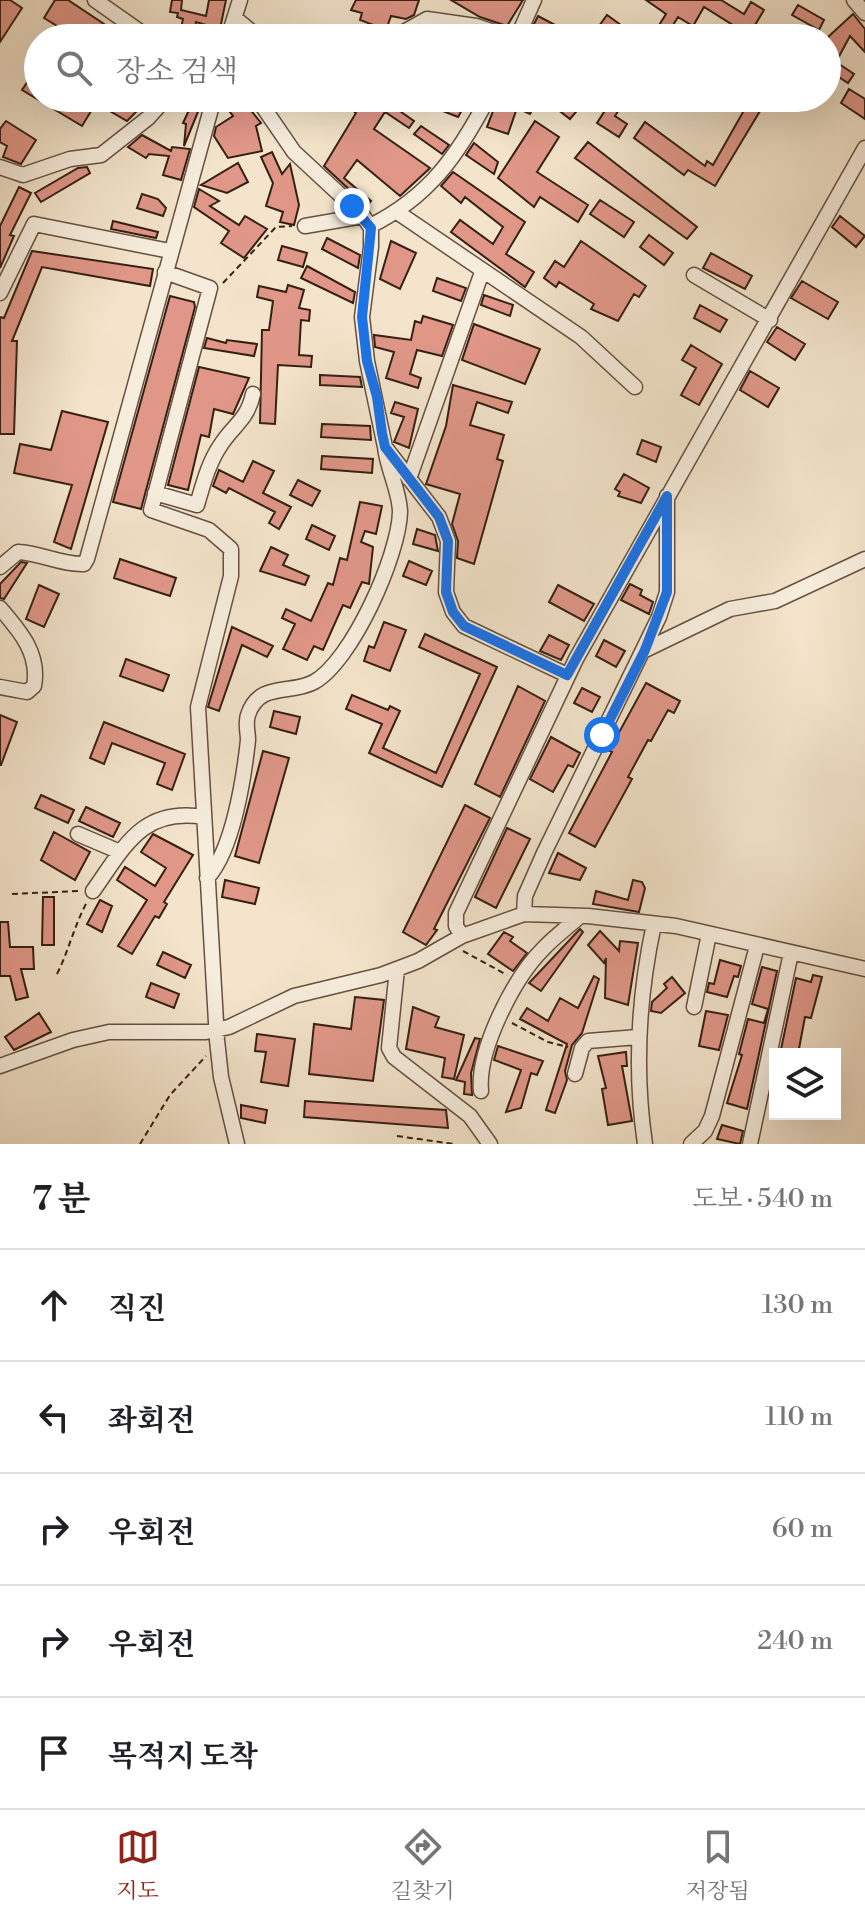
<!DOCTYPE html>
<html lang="ko">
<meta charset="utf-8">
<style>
body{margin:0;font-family:"Libre Bodoni","Noto Serif KR",serif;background:#f2f2f2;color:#202124}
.controls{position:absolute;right:24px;bottom:24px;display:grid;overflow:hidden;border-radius:0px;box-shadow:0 8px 32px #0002}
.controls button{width:72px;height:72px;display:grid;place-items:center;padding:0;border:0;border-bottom:2px solid #e0e0e0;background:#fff;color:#202124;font:40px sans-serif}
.stop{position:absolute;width:24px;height:24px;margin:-18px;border:6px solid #1a73e8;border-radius:50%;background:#fff}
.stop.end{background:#1a73e8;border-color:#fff;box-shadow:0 2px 8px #0008}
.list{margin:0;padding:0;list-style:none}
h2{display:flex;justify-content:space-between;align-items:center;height:104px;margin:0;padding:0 32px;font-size:34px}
h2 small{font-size:26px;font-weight:400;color:#757577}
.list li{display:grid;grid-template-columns:52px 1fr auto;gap:24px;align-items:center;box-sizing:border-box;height:112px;padding:0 32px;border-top:2px solid #e0e0e0}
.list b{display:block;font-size:30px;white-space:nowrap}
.list em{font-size:26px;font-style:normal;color:#757577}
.icon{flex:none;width:44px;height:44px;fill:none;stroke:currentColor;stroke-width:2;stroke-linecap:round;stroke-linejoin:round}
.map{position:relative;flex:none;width:865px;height:1144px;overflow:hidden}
.search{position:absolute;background:#fff;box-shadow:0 8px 32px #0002;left:24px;right:24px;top:24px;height:88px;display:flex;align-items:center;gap:20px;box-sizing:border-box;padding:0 28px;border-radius:44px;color:#757577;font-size:30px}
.sheet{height:664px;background:#fff}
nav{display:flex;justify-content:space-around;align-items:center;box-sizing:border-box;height:112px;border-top:2px solid #e0e0e0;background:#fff;font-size:22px;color:#757577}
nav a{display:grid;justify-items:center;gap:4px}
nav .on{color:#8f2418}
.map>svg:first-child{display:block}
</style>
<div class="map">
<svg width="865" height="1144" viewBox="0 0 865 1144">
<rect width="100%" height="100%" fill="#f3e4cb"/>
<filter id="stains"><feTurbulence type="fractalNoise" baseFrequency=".0025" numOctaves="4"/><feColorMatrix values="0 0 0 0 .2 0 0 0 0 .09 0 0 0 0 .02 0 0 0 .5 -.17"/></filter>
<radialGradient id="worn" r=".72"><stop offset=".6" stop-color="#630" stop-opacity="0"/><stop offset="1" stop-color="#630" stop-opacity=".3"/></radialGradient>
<path fill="#e09788" stroke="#362013" stroke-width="2" d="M0,0h10l12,8 -22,34z
M55,0h13l36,24 -10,14h-38l6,-9 -18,-11z
M172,0h10l-1,10 25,6 3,-16h17l-6,29 -24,-7 -3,16h-14l4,-19 -6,-2 1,-4 -8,-1z
M356,0h63l-5,15 -8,4 -15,-3 -5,14 -26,-10 2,-7 -11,-3z
M451,0h72l-16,26 -27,-9z
M646,0h75l23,14 7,-12 13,8 -15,25 -45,-28 -11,19 -15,-9 -13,21h-14l15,-24z
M798,5l26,15 -5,10 -27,-15z
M853,14l12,15v23l-15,-16 -14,26 18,12 -6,9 -17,-11 -4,7v-41z
M607,15l32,23h-23l-17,-12z
M538,16l19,10 -6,12 -20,-8z
M38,66v32h112l-23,23 -31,-18 -14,23 -60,-36z
M849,89l16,10v20l-24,-16z
M188,98h12l2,4 -18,44 2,-22 -3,-1 9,-19z
M224,98h17l20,25 -5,3 6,25 -34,7 -14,-22 2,-9 17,-11 -10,-13z
M337,98h15l7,5 2,-5h20l33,23 -5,7 -24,-16 -11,17 56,39 -30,28 -43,-36 -13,18 27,23 -4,5 -43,-40 32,-53z
M410,98h59l-11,19z
M498,98h28l10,5 -6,11 -13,-6 -9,26 -21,-7z
M543,98h28l10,8 -11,13z
M613,98h14l-12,18 12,8 -8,13 -22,-14z
M751,98h14l-2,8 -48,80 -27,-16 -4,5 -50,-37 11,-16 60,44 2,-5 6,4z
M6,121l30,19 -15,24 -18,-7 4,-11 -7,-4v-13z
M535,121l24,16 -22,35 51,33 -10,17 -38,-25 -6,10 -36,-29z
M421,126l28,19 -7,9 -28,-20z
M142,135l29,16 1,-4 18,2 -9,31 -18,-5 6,-19 -20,-2 -3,4 -18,-11z
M588,142l109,85 -10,12 -112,-81z
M474,143l24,19 -4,12 -28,-19z
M272,152l10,22 8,-10 9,41 -5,20 -14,-3 3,-10 -17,-6 7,-23 -12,-26z
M238,163l10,19 -21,11 -26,-8z
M87,167l3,6 -49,29 -6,-9 43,-25z
M453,172l72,50 -19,32 28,18 -9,15 -74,-55 9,-12 33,24 10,-17 -38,-30 -4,6 -20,-17z
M19,187l12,6 -21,42 4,1 -14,32v-42z
M199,189l20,12 -9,5 29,19 6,-9 22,13 -23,29 -23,-15 8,-12 -35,-24z
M142,194l16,5 8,9 -3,8 -26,-8z
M600,200l34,22 -10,15 -34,-23z
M840,216l25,20 -9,11 -24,-20z
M113,221l45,11 -2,6 -45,-9z
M649,235l24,18 -9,12 -24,-18z
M327,238l33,17 -2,13 -36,-19z
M391,241l25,12 -16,36 -20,-10z
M581,241l65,45 -7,11 -5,-3 -16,27 -27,-12 3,-5 -35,-22 -3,5 -12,-9 11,-17 9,6z
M282,246l25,7 -4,14 -25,-7z
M32,251l121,18 -3,17 -108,-19 -30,74h5l-3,93h-14v-117l4,1z
M711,253l41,23 -7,13 -42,-21z
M307,266l48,26 -2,11 -52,-25z
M437,278l29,10 -5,13 -28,-10z
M802,281l36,21 -10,17 -37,-21z
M288,285l16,5 -5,18 11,2 -1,11 -8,-1 -2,35 13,1 -1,11 -33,-2 -3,59 -15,-1 2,-93h7l4,-29 -16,-4 2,-11 27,6z
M484,295l29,10 -3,11 -29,-11z
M170,296l24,6 1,5 -54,202 -28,-7z
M700,305l27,15 -7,12 -26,-14z
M423,316l30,9 -11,31 -25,-6 -7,24 11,4 -3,10 -32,-10 8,-26 -19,-5 -1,-12 37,5 4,-19 6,2z
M474,324l66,25 -15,35 -63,-24z
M777,327l28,17 -10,16 -28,-18z
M207,338l19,5 1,-3 30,4 -3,12 -50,-8z
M691,345l31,19 -23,41 -18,-10 15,-27 -14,-8z
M199,367l50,11 -16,36 -19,-5 -5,28 -8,-2 -13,55 -20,-5z
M750,371l29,17 -11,19 -28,-17z
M320,375l40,2 2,10 -42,-2z
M453,385l59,17 -4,11 -31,-11 -7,23 34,10 -7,24 6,2 -29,103 -17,-6 1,-17 -6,-17 8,-30 -34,-10 20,-58z
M395,402l23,7 -9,39 -15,-6 10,-25 -13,-4z
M62,411l46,11 -37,127 -17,-7 18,-57 -58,-12 6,-29 31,6z
M322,424l48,2 1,14 -50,-3z
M642,440l19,7 -5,15 -19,-8z
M322,456l51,3 -1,14 -51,-4z
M253,461l21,10 -11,22 28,14 -12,22 -10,-6 6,-11 -46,-24 -3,5 -13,-7 6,-16 24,12z
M624,474l25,14 -8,15 -23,-7 2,-4 -5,-3z
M298,480l22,11 -8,15 -22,-11z
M360,502l22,4 -6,28 -11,-3 -4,11 12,5 -4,37 -7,-2 -12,26 -7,-3 -20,45 -9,-4 -7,14 -24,-11 12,-25 -13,-6 4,-9 25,12 17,-38 5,2 7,-27 7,2z
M312,525l23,11 -6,14 -23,-11z
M417,529l18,6 3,16 -25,-7z
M271,547l17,8 -5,10 26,11 -4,9 -45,-14z
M120,559l56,19 -6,18 -56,-18z
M409,561l23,10 -6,14 -23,-9z
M21,562l6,1 -23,36 -4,-1v-14z
M630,584l12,6 -2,5 13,7 -4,12 -28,-14z
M39,585l20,9 -15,33 -18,-8z
M558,585l36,19 -10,17 -35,-19z
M384,622l22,8 -16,41 -26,-10 5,-15 5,2z
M232,627l41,19 -6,11 -25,-12 -23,66 -11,-4z
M425,634l72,33 -55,120 -73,-34 13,-29 -36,-15 6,-14 36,15 2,-4 10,5 -17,37 53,25 44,-99 -61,-27z
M549,635l20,10 -8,15 -21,-9z
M604,640l21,11 -9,16 -20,-11z
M126,659l43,16 -6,16 -43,-15z
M646,683l34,18 -6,12 -6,-3 -17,31 -3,-1 -20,37 4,2 -37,68 -26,-14 43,-81 -6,-3 6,-13 4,2z
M518,686l27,15 -45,96 -25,-13z
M582,688l18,9 -8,15 -18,-9z
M274,711l26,6 -4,17 -26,-7z
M0,715l17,7 -16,43h-1z
M104,722l81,32 -13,36 -15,-6 8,-21 -53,-20 -8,21 -14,-6z
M551,737l29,16 -7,14 -5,-2 -15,27 -23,-13z
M263,751l26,7 -30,105 -24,-7z
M41,795l33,15 -6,13 -33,-15z
M465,805l25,13 -56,111 3,1 -11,15 -23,-13z
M86,807l34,16 -7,14 -34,-16z
M507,828l23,11 -34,69 -21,-11z
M54,832l36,20 -15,28 -34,-20z
M153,834l40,21 -29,47 3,2 -8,14 -4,-2 -23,38 -14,-8 29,-46 -30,-20 8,-13 30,19 11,-18 -25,-16z
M558,853l28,15 -6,12 -31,-7z
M225,880l34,8 -4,16 -33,-7z
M633,880l9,2 3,6 -6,24 -46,-8 3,-13 32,9z
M43,897h11v48h-12z
M100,900l12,6 -10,26 -15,-8z
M0,922h8l2,25h23l1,22h-13l7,28 -12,3 -6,-24h-10z
M580,929l3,3 -42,59 -12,-8z
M600,931l19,20 1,-10 18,2 -10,62 -23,-7 1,-40 -2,5 -16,-18z
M504,932l9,5 -3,4 17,12 -14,18 -25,-17z
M163,952l28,13 -6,13 -28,-13z
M720,960l21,6 -3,11 -4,-1 -7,21 -20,-5 2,-9 5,1z
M762,967l15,4 -30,138 -20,-6 15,-48 -3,-1 9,-35 16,4 4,-14 -16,-5z
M813,975l9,2 -11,41 -6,-1 -7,37h-18l16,-76 15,4z
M594,976l5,3 -17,54 -10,12 -7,26 2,9 -12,33 -9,-3 21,-66 -47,-25 7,-11 21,13 12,-23 18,10z
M672,977l13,16 -24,20 -10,-2 1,-9 15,-14 -3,-4z
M151,983l28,11 -5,14 -28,-11z
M355,997l29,3 -11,81 -64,-7 5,-50 37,5z
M413,1007l26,10 -4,10 29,8 -10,44 -12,-2 3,-19 -39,-9z
M706,1011l22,4 -9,35 -20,-4z
M39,1013l12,19 -37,18 -9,-13z
M257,1034l38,5 -7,47 -27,-4 5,-30 -11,-1z
M475,1038l5,1 -9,34 1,22 -8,-1 1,-12 -9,-2z
M498,1046l45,15 -6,14 -6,-2 -10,35 -15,4 15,-42 -27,-10z
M626,1052l1,14h-5l10,55 -24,4 -6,-36 4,-1 -8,-32z
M305,1101l141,9 2,18 -144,-11z
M241,1105l26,5 -2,13 -24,-5z
M722,1125l21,6 -3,13 -23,-5z"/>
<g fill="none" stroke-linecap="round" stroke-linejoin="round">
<defs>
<path id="minor" d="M95,0l54,38
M854,0l11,13
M235,18l24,20
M228,38l12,-38
M393,38l34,-19 49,7 36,12
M517,38l17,-38
M257,98l37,54 69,64 8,12v19l-9,70 5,44 18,86 54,70 9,24 -2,51 7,20 11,14 103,49
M0,167l23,8 47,-16 31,-4 47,-37 18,-20
M397,212l184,125 54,50
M305,226l58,-10
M370,226c59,-29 88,-71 118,-128
M165,272l45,16 -59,222 58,20 22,19v27l-33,131 19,333 4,37 16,67
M694,275l76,45
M0,293l34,-69 136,27
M409,479l73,-207
M155,493l42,12c6,-20 11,-41 23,-59 13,-21 27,-25 33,-52
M0,567l18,-15c23,1 43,13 66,12l3,-5 127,-461
M0,608c20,23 40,46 34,78l-7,6 -27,-5
M645,650l85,-41 45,-8 90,-42
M78,834l42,18
M207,878c26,-27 37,-101 41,-138 0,-8 -3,-17 0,-25 11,-34 43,-20 66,-33 38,-21 85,-127 86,-170 0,-20 -13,-44 -15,-65
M93,891c32,-45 49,-84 111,-74
M524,914l1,-18 19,-43 115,-236 8,-25v-96
M462,936l-6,-10v-13l120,-254 289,-511
M397,969l-8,79 5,9 76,59 20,28
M694,1007l15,-73
M0,1066l73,-26 36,-8h97l23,-5 65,-31 87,-21 37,-14 44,-25 62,-22 64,2 88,10 189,43
M575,1074l7,-26 6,-7 50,-4
M481,1091c-4,-41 33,-113 62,-142 11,-12 25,-22 37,-33
M645,1144c-11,-75 -7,-146 9,-220
M691,1144l14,-13 7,-15 45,-170
M750,1144l41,-191"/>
</defs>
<use href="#minor" stroke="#655141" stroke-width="17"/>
<path stroke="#362013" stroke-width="2" stroke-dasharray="6 4" stroke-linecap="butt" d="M223,283l53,-56 16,-1
M12,894l68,-3
M463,951l44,24
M57,974c12,-24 17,-48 30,-72
M512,1023l36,19 20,5
M397,1136l57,8
M140,1144l30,-49 36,-39"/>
<use href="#minor" stroke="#f7eddd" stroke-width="14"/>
</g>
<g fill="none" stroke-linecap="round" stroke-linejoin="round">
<path stroke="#1a73e8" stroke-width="10" d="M352,206l19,22 -9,89 5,44 10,36 5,36 3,14 54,70 9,24 -2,51 7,20 11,14 103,49 100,-179v96l-22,58 -43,85"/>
</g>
<rect width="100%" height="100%" filter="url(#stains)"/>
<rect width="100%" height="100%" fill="url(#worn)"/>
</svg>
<div class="controls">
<button><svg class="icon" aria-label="layers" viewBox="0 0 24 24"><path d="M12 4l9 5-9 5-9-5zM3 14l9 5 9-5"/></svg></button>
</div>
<div class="stop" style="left:602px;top:735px"></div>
<div class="stop end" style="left:352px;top:206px"></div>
<div class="search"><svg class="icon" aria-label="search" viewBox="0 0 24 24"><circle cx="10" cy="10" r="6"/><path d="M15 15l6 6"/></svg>장소 검색</div>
</div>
<section class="sheet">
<h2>7 분<small>도보 · 540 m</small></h2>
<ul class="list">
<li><svg class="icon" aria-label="ahead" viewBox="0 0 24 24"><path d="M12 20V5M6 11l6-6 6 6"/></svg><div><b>직진</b></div><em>130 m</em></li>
<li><svg class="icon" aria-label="left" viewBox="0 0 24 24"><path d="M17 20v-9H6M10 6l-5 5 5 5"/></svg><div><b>좌회전</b></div><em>110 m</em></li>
<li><svg class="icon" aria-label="right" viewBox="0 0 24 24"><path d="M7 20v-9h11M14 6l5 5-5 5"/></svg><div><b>우회전</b></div><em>60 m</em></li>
<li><svg class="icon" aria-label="right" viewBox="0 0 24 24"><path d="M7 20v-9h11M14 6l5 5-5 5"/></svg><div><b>우회전</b></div><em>240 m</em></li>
<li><svg class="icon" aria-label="arrive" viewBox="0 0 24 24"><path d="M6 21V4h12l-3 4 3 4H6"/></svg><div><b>목적지 도착</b></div></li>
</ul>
</section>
<nav>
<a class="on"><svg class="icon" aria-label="map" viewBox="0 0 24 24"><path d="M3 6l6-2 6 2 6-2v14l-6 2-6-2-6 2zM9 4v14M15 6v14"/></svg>지도</a>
<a><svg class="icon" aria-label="directions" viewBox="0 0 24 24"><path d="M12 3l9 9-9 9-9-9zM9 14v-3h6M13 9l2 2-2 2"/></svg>길찾기</a>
<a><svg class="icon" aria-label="saved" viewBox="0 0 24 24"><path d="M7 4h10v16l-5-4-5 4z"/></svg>저장됨</a>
</nav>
